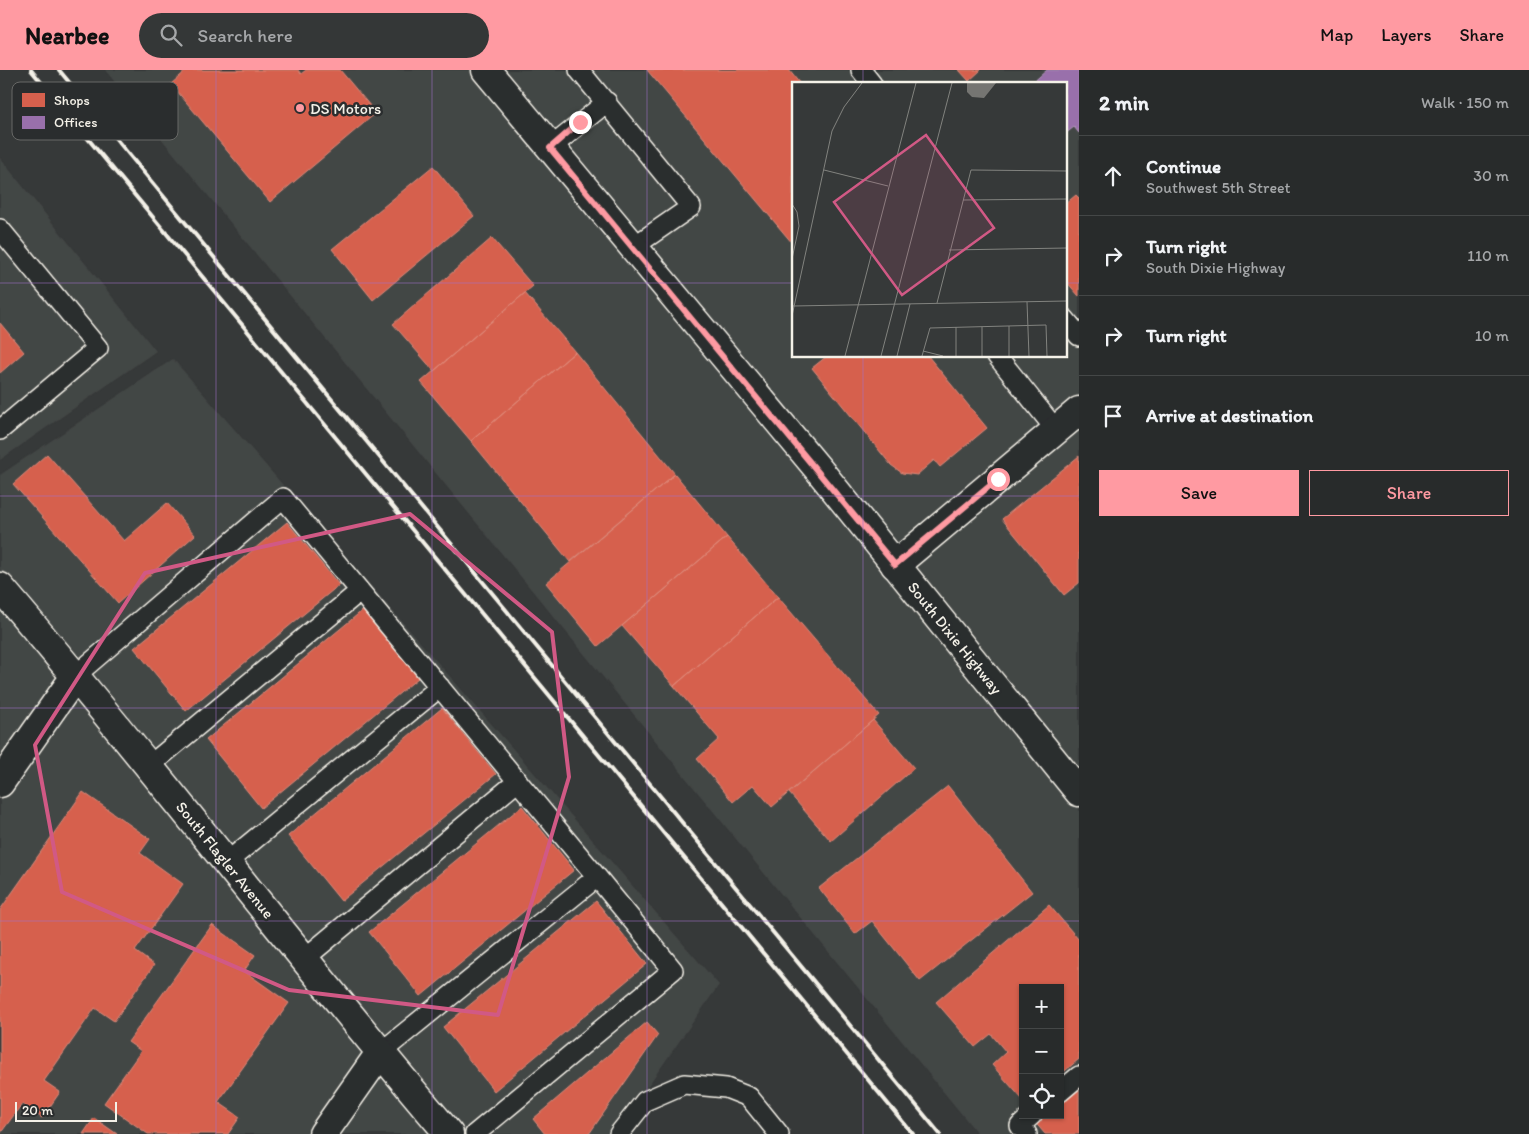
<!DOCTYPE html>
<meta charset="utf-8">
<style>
body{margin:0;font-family:Itim,sans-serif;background:#343737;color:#f1f3f6}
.controls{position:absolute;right:15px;bottom:15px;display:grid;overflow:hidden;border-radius:0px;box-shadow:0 1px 4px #0004}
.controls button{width:45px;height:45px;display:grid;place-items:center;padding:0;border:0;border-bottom:1px solid #444747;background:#282b2b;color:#f1f3f6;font:25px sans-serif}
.scale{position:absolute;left:15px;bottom:12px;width:102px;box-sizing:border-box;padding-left:5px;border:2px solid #f4f1e8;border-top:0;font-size:14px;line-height:18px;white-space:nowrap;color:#f4f1e8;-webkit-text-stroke:4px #2a2d2e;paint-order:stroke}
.stop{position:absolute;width:15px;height:15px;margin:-11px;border:4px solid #ff9aa2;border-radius:50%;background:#fff}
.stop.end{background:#ff9aa2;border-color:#fff;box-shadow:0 1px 5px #0008}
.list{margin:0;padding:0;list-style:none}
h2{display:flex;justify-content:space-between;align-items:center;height:65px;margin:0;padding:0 20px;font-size:21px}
h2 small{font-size:16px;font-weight:400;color:#a5a7a9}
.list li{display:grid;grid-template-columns:32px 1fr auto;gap:15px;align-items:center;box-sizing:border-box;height:80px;padding:0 20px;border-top:1px solid #444747}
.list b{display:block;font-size:19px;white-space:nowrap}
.list p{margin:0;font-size:16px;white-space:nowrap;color:#a5a7a9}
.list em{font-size:16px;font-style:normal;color:#a5a7a9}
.actions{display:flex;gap:10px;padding:15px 20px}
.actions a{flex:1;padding:11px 0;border:1px solid #ff9aa2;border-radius:0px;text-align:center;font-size:18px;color:#ff9aa2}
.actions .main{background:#ff9aa2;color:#111}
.icon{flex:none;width:28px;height:28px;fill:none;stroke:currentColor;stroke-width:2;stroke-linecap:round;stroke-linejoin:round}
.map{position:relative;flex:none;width:1079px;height:1064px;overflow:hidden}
header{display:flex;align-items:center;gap:30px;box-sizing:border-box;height:70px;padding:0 25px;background:#ff9aa2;color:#111}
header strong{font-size:24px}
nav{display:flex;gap:28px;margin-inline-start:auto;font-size:18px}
.search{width:350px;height:45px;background:#343737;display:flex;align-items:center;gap:12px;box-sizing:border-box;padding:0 18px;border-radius:28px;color:#a5a7a9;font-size:19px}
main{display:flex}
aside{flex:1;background:#282b2b}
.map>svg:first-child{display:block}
</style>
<header>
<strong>Nearbee</strong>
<div class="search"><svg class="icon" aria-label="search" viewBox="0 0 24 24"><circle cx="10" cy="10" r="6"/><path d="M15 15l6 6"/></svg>Search here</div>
<nav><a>Map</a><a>Layers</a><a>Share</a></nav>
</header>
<main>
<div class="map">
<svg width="1079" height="1064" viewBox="0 0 1079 1064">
<rect width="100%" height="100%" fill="#363939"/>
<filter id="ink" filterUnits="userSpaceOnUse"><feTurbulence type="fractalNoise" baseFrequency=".02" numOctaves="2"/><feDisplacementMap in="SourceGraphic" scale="10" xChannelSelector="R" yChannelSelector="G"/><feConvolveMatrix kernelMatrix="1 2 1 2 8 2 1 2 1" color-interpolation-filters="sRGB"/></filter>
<g filter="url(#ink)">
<path fill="#434645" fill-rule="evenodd" d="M105,0h974v1064h-101zM793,14h272v272h-272zM1023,918h37v127h-37z
M0,88l156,193 -156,109z
M173,289l546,626 -105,149h-614v-659z"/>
<path fill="#d6604d" stroke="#df8c7c" d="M187,0h111l3,4 5,-4h34l36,43 -106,89 -99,-118z
M647,0h142l11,14h-7v160z
M959,0h22l-12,11z
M433,96l41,50 -101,84 -41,-51z
M1076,125l3,3v98l-14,-16v-76z
M492,168l41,48 -99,85 -41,-47z
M525,223l50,59 -104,89 -50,-59z
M0,253l24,29 -24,21z
M575,282l100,122 -105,88 -99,-121z
M827,286h101l59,72 -47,39 -6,-7 -17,15 -15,-2 -11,-8 -79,-97z
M47,384l77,87 43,-38 28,32 -77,68 -105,-119z
M1079,386v127l-15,12 -62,-76z
M675,404l52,63 -129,109 -52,-63z
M287,452l52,63 -153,126 -52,-63z
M727,467l51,60 -104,89 -52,-60z
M778,527l101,118 -107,92 -19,-22 -20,17 -36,-43 22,-20 -45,-53z
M363,540l55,68 -157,130 -55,-68z
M442,638l54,66 -155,127 -53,-65z
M873,650l41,48 -83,73 -42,-48z
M948,716l84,106 -112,89 -48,-60 -17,13 -36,-46z
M83,722l67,47 -10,14 43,31 -48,67 19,14 -40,56 -19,-13 -51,73 16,11 -18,26 -20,-14 -22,30v-224z
M522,736l52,64 -153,126 -52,-64z
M596,831l51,63 -153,127 -51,-64z
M1049,835l30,35v119l-19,16v-87h-37v112l-31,-35 14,-13 -15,-18 -16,13 -39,-45z
M212,855l43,30 -11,16 45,32 -71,99 22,15 -12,17h-80l-44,-31 37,-52 -13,-9z
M647,952l11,13 -69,99h-44l-12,-15z
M1079,1012v52h-34l-12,-14 6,-5h21v-17z
M94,1048l23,16h-34z"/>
<path fill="#9970ab" stroke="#b497bd" d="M1047,0h32v63l-5,-6 -9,7v-50h-34z"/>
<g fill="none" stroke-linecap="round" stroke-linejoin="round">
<defs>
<path id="service" d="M579,0l112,137 -58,40
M861,0l11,14
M550,78l57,-46
M0,159l98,119 -98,82
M1065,249l14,17
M997,286l59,74
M360,521l237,286 -217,176
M76,605l207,-177 77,93 -211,175
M227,792l213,-175
M304,889l214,-178
M1060,1022l19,-16
M475,1064l198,-164 -76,-93
M619,1064l26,-33 39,-17 42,4 23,9 30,37
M1027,1064l-7,-8 12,-11"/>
<path id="minor" d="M895,495l184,-154
M0,517c154,179 296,368 449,547
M0,713l76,-108
M323,1064l57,-81"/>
<path id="secondary" d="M486,0l333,400 260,322"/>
</defs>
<use href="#service" stroke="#f4f1e8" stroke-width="22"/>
<use href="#minor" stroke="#f4f1e8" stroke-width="31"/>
<use href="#secondary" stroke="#f4f1e8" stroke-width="31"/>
<use href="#service" stroke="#2a2d2e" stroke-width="19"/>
<use href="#minor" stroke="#2a2d2e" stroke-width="28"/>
<use href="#secondary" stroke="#2a2d2e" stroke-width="28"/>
<path stroke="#f4f1e8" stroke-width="4" d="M31,0l882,1064
M59,0l881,1064"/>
</g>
</g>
<g fill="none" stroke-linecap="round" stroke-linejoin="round" filter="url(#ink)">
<path stroke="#ff9aa2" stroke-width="6" d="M580,52l-30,26 345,417 103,-86"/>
</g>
<path fill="none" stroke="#d15985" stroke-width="4" stroke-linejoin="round" d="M410,444l142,118 17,145 -71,238 -209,-25 -227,-98 -27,-147 110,-172z"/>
<path fill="none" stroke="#a571cd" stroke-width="1" stroke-opacity="0.55" d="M216,0v1064M432,0v1064M647,0v1064M863,0v14M0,213h793M1065,213h14M863,286v778M0,426h1079M0,638h1079M0,851h1079"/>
<circle fill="#ff9aa2" stroke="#2a2d2e" stroke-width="2" cx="300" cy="38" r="5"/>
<g text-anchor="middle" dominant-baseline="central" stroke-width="5" stroke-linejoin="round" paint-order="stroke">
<g font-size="16" fill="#f4f1e8" stroke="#2a2d2e" text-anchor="start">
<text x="310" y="38">DS Motors</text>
</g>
<g font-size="16" fill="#f4f1e8" stroke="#2a2d2e">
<text transform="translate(955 568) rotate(51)">South Dixie Highway</text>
<text transform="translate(225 790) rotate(51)">South Flagler Avenue</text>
</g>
</g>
<g transform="translate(792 12)">
<rect width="275" height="275" fill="#363939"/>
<path d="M175,1h29l-12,15 -12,-1 -5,-5z" fill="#757572"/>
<path fill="none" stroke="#82837f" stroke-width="1" d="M32,88l64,16M171,118l104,-1M0,122l5,8 2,14 -7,33M157,168l118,-2M235,220l2,54M145,221l34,-133 96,1M1,224l274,-5M0,234l40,-185 12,-24 18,-24M217,244v30M164,245v29M190,245v29M131,269l20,5M53,274l71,-273M89,274l71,-273M105,274l13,-52M130,274l8,-28 116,-3 1,31"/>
<path fill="#d15985" fill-opacity="0.15" stroke="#d15985" stroke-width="2.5" d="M134,53l68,93 -92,67 -68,-93z"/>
<rect width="275" height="275" fill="none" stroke="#f4f1e8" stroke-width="2.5"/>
</g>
<rect x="12" y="12" width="166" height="58" rx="8" fill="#2a2d2e" stroke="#676866" stroke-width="1"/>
<rect x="22" y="23" width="23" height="14" fill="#d6604d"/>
<rect x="22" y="46" width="23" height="13" fill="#9970ab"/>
<g font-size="14" fill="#f4f1e8">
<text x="54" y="35">Shops</text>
<text x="54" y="57">Offices</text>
</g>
</svg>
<div class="controls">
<button>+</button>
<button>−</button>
<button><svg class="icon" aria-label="locate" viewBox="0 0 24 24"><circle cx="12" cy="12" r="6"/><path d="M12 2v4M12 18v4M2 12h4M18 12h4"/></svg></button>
</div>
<div class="scale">20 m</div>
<div class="stop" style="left:998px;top:409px"></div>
<div class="stop end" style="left:580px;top:52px"></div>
</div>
<aside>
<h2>2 min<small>Walk · 150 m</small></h2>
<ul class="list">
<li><svg class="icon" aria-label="ahead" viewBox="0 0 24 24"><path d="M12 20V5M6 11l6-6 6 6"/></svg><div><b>Continue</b><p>Southwest 5th Street</p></div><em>30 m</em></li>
<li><svg class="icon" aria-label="right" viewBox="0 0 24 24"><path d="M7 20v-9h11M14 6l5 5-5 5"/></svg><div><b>Turn right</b><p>South Dixie Highway</p></div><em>110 m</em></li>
<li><svg class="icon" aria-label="right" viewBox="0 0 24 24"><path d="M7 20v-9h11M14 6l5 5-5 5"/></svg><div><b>Turn right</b></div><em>10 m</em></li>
<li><svg class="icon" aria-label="arrive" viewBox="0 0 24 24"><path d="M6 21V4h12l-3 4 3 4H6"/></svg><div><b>Arrive at destination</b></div></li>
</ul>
<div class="actions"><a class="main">Save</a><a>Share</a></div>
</aside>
</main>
